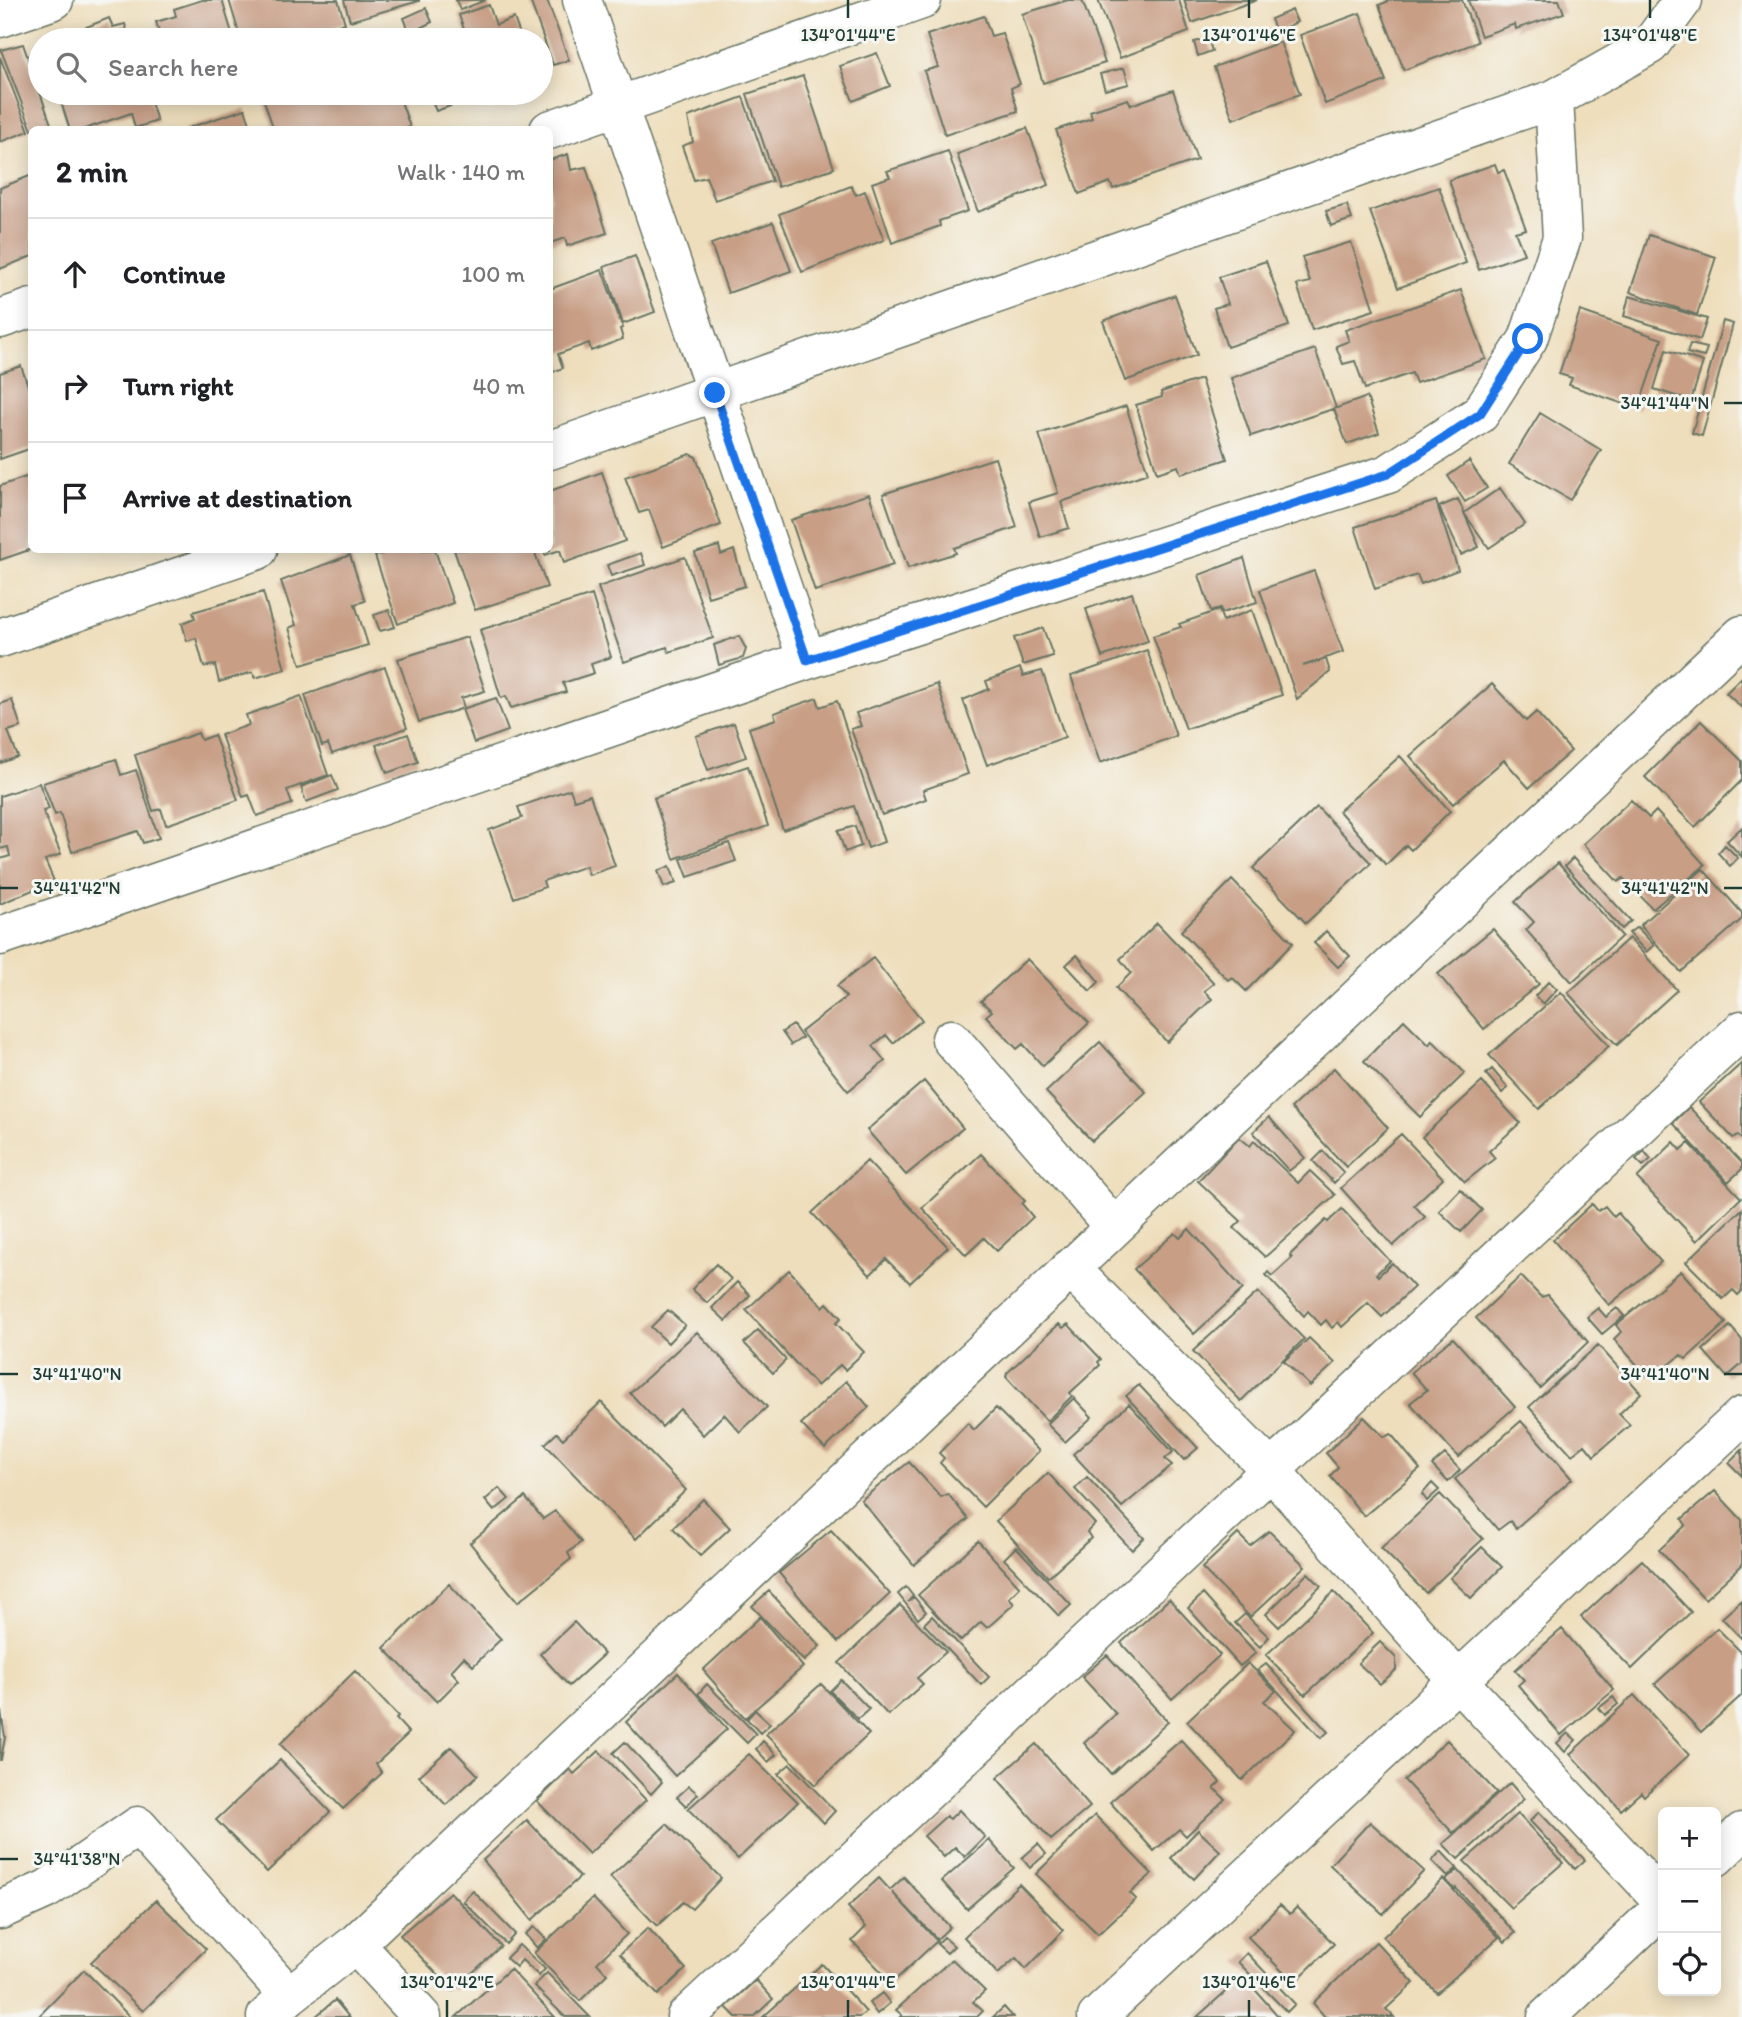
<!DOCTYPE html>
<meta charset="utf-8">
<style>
body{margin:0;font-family:Itim,sans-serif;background:#f6f6f6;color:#202124}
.controls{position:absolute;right:21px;bottom:21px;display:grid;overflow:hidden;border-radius:10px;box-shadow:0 4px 18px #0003}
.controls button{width:63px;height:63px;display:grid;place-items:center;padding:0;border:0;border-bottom:2px solid #e0e0e0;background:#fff;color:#202124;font:35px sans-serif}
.stop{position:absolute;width:21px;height:21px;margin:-16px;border:5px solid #1a73e8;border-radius:50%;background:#fff}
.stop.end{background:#1a73e8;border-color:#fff;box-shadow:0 2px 7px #0008}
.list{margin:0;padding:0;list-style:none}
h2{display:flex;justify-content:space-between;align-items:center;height:91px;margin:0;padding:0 28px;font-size:30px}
h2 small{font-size:23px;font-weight:400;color:#757577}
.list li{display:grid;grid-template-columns:46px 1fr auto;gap:21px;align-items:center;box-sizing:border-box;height:112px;padding:0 28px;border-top:2px solid #e0e0e0}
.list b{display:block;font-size:26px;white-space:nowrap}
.list em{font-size:23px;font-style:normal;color:#757577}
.icon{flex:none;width:38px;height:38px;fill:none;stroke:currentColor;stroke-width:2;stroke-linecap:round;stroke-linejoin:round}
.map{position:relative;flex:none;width:1742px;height:2017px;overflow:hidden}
.search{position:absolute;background:#fff;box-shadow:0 4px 18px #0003;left:28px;top:28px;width:525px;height:77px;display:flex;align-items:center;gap:18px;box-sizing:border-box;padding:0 24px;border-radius:38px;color:#757577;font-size:26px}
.panel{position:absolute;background:#fff;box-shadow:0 4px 18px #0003;left:28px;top:126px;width:525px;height:427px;border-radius:10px}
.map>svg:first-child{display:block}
</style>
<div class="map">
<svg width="1742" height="2017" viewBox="0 0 1742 2017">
<rect width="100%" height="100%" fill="#f6f6f2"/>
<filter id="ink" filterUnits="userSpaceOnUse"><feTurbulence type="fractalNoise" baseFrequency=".0143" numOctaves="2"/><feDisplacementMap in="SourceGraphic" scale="14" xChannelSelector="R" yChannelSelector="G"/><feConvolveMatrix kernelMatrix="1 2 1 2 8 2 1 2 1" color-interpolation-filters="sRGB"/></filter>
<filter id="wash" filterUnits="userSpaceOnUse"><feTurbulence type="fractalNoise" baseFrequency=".00686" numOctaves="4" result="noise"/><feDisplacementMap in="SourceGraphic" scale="28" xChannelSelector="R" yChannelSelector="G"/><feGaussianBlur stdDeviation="1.57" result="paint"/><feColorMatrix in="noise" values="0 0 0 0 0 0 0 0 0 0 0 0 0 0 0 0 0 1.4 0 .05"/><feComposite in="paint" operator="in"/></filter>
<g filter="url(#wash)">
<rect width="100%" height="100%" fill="#eedebc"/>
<g id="blocks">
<path fill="#c89e85" d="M202,0h20l12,40h-72l-6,-18 20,-6 -2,-7z
M229,0h109l7,23 -23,8 2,7 -7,2h-76z
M344,0h75v1l-69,20z
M456,0h30l-26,10z
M530,0h17l22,60 -16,5z
M1068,0h14l23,63 -62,20 -21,-69z
M1098,0h81l10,32 -69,26z
M1184,0h73l-65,23z
M1391,0h71l16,42 -74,28 -25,-65z
M1468,0h91l5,13 -48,16 -1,-5 -34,12z
M489,5l7,20 18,-7 8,22h-80l23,-8 -6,-17z
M426,8l6,14 -22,11 -6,-15z
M1292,10l5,12 -21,10 -5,-13z
M1360,13l26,68 -61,23 -25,-69z
M984,16l7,20 11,-3 18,51 -9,4 7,23 -73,24 -21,-64 14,-4 -11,-32z
M109,18l4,9 12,-3 5,16h-76z
M1208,39l4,12 -14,5 -4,-14z
M1280,42l20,52 -67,25 -19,-52z
M23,44l30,86h-21l-31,-80z
M877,53l13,33 -37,15 -13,-35z
M0,57l29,74 -29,11z
M1124,68l5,16 -24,6 -5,-16z
M803,76l31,92 -56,19 -31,-93z
M1173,90l24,70 -84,29 -3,-7 -31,12 -23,-64 36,-12 -2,-7 38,-12 3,6z
M58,93h90l9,28 -22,7 -4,-15 -49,17h-12z
M268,93h130l12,34 -7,3h-129l-12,-35z
M429,93h59l-52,18z
M743,97l29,84 -57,19 -9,-23 -12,3 -12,-34 11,-4 -5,-25z
M245,109l7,21h-67v-1z
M1027,128l22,57 -71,27 -21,-58z
M948,151l20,60 -29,10 1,5 -48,17 -20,-60 18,-6 -3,-6z
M568,154l3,16 15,-3 21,66 -40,13 -2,-8 -15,5v-83z
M1495,164l3,8 6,-2 22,59 -11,3 9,22 -45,16 -30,-90z
M32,175v81l-32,13v-81z
M851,186l5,9 9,-4 19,49 -82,32 -23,-58z
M1439,187l27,76 -68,25 -28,-77z
M1347,205l5,14 -21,7 -5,-15z
M773,222l18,49 -63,22 -17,-49z
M1649,235l67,22 -19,58 -67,-23z
M1351,242l23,68 -62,20 -15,-45 13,-3 -8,-25z
M635,256l20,56 -32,12 -19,-57z
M1266,261l23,65 -62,21 -13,-39 14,-4 -9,-27z
M602,270l21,58 -3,1 3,10 -32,12 -2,-8 -31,11 5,14 -13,5v-84z
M1461,290l25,69 -70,24 -4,-10 -47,16 -10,-28 -12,3 -7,-18 13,-5 -4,-11z
M1175,295l22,60 -72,26 -22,-60z
M1629,296l78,23 -7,21 -76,-24z
M1580,311l82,28 -24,70 -69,-24 3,-7 -13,-4z
M1723,321l10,3 -31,112 -10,-3z
M1690,344l17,4 -3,9 -17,-4z
M1315,349l21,59 -85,28 -20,-58z
M1666,350l37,12 -12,39 -37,-12z
M21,366l11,31v51l-32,11v-86z
M1201,379l26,80 -46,15 -3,-8 -21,7 -21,-68 26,-8 -1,-5z
M1367,397l12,36 -32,11 -13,-35z
M1126,406l22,67 -87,29 8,26 -29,9 -11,-35 29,-9 -19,-59z
M1540,413l61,37 -31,50 -61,-36z
M690,454l6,3 25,68 -58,22 -14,-37 -10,3 -14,-36z
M995,458l22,69 -63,21 2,5 -48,15 -25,-74z
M1469,461l18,27 -22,14 -17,-26z
M602,472l23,69 -61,22 -4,-13 -15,5 -2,-5h7v-59z
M32,475v74l-32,11v-74z
M1500,488l25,36 -36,24 -25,-35z
M869,494l24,71 -78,26 -24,-71z
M1458,499l21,48 -18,8 -22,-48z
M1436,501l22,69 -37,14 -4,-9 -42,14 -20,-62z
M719,546l2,9 13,-5 11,36 -37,11 -13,-44z
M394,550h41l18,53 -55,21 -23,-68z
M454,550h80l13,37 -72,23z
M641,553l4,12 -34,11 -4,-11z
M350,555l15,46 -10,3 13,41 -67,20 -12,-37 7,-3 -15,-44z
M685,557l28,81 -44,14 -2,-5 -43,15 -26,-75z
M1244,558l13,44 -35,11 -2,-5 -9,3 -12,-36z
M1314,571l29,81 -40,14 23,-7 4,13 -33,27 -37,-109z
M263,592l22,77 -30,9 -2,-6 -34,10 -4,-17 -11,2 -8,-29 -9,3 -5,-18 13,-5 -2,-6z
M1132,593l16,48 -46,16 -16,-48z
M592,595l19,62 -20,7 3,9 -31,10 3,9 -55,16 -5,-12 -5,2 -21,-68z
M389,610l6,17 -15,4 -6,-16z
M1219,610l4,11 29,-11 30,85 -96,34 -33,-93 28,-9 -2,-3z
M1043,628l10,28 -30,9 -9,-27z
M739,636l7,13 -3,9 -24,7 -5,-20z
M467,637l18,54 -24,7 3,10 -45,14 -21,-63z
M1147,650l29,86 -76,27 -29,-87z
M385,667l22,61 -75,26 -4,-10 -6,2 -17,-51z
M1020,668l3,8 19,-5 23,66 -78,28 -24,-65 26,-11 -3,-8z
M1742,677v31l-16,-15z
M937,684l31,90 -45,16 3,9 -44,16 -31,-86 10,-3 -5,-13z
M1492,684l34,37 10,-9 35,39 -42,37 -25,-28 -51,44 -43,-48z
M301,696l27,79 -41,15 5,14 -35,12 -8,-21 -6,2 -22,-62 28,-10 -3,-10z
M496,698l12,33 -34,12 -12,-34z
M817,698l3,9 17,-6 47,141 -16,6 -14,-42 -71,24 -34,-102 27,-9 -2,-6z
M12,700l9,27 -13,4 10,26 -18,6v-59z
M1701,721l41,40v19l-47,47 -50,-50z
M734,723l12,34 -38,13 -12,-34z
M198,733l3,7 13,-5 24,65 -72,25 -5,-16 -8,2 -18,-56z
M408,734l10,28 -31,11 -11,-28z
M1400,756l50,55 -39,39 -5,-5 -20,20 -47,-54z
M116,759l5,16 15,-5 23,68 -16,5 -5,-12 -66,21 -12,-39 -5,2 -12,-32z
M748,766l20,60 -94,33 -20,-61z
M332,775l6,15 -32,12 -5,-15z
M39,783l10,26 -6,2 18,43 -16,6 9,21 -54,23v-45l10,-3 -2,-9 -8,2v-53z
M570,789l4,11 16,-5 25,71 -26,9 -3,-9 -43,15 2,6 -31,11 -25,-68 33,-12 -4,-11z
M1631,800l18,18 7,-7 49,54 -52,44 -30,-31 -5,4 -35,-38z
M1317,807l54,56 -65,60 -53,-55z
M855,826l6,20 -16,6 -7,-21z
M1742,827v30l-15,-16z
M729,843l7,18 -48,16 -7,-18z
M1725,845l13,13 -8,8 -12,-13z
M1573,858l58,63 -9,8 -57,-63z
M1558,863l64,73 -50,46 -46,-52 8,-8 -19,-20z
M670,866l6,17 -12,4 -6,-16z
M1703,869l39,44v6l-61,53 -41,-47z
M1232,880l61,63 -47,48 -14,-14 -4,3 -47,-49z
M1157,923l57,60 -10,8 8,8 -45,43 -51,-54 15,-15 -11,-14z
M1637,927l17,18 -8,7 -17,-19z
M1493,929l46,55 -55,45 -46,-55z
M1326,931l24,25 -12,11 -24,-24z
M1629,938l48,52 -60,55 -49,-52z
M1077,955l22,27 -9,9 -24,-26z
M873,958l49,62 -29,23 -7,-8 -13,11 12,15 -37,30 -47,-59 45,-35 -9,-11z
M1027,959l62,64 -46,43 -20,-22 -6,5 -31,-33 6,-5 -11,-10z
M1549,981l8,8 -14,15 -8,-8z
M1561,992l48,54 -70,63 -50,-54z
M1404,1020l25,25 3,-5 33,33 -45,44 -56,-56z
M793,1025l9,13 -11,7 -9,-13z
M1100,1042l46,50 -54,49 -46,-49z
M1742,1063v77l-4,-5 -5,3 -34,-36z
M1334,1068l54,60 -42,39 -55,-59z
M1492,1069l16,19 -6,5 -16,-19z
M924,1081l39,47 -57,47 -39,-45z
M1482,1082l38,41 -31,28 6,7 -30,24 -43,-45z
M1689,1107l53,56v6l-14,13 -55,-59z
M1269,1117l36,41 -16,13 -36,-39z
M1401,1134l42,44 -29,27 11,12 -32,29 -52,-58z
M1239,1137l11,9 4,-5 44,42 12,-12 25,24 -70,62 -31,-29 7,-7 -43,-40z
M1674,1142l7,8 8,-7 52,55 -44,43 -60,-63z
M1323,1151l21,22 -10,10 -21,-22z
M1644,1151l7,8 -8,7 -7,-7z
M981,1154l44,47 -3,3 11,13 -36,34 -13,-13 -18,17 -44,-47z
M867,1161l81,86 -38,36 -24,-24 -16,16 -58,-62z
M1460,1189l22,21 -21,22 -22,-21z
M1592,1204l6,7 7,-5 9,11 4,-4 43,49 -52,43 -56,-65z
M1342,1209l48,52 -14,13 2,2 14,-13 22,24 -32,30 -14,-14 -26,24 -4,-5 -6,6 -6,-8 -5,5 -13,-14 -4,5 -38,-41 2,-3 4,4 20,-18 -2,-3 36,-35 2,2z
M1742,1209v82l-4,4 -5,-5 -10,9 -37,-37z
M1189,1229l54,60 -49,45 -60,-65 41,-36 5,5z
M716,1264l15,15 -24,24 -15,-14z
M789,1270l34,37 4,-4 14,15 -5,5 28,29 -19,18 -5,-5 -23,21 -71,-76z
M1681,1271l45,52 -40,36 -5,-4 -24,20 -4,-4 -6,5 -33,-37 7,-7 -5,-7z
M1521,1276l20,21 7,-2 40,47 -48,46 -64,-70z
M737,1282l13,13 -24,26 -14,-13z
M1258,1292l46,47 -63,62 -48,-50z
M1598,1308l8,9 11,-9 7,8 -22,18 -15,-17z
M668,1310l17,15 -17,18 -17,-16z
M1059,1324l4,4 5,-4 33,35 -3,3 2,3 -30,28 2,3 -25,25 -41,-44 1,-4z
M1730,1326l12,14v24l-15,13 -24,-27z
M758,1330l28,30 -13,13 -29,-30z
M697,1332l70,75 -27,25 -16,-18 -21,21 -23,-26 -18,18 -32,-34z
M1309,1338l26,25 -25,23 -26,-25z
M1453,1338l62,69 -57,50 -48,-54 17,-13 -16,-18z
M1598,1345l43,48 -22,21 11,11 -36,31 -9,-11 -13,10 -43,-48z
M846,1381l23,26 -44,42 -24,-25z
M1139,1385l59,63 -14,12 -58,-64z
M1074,1398l18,19 -27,25 -18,-18z
M601,1402l85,88 -50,49 -91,-95 12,-11 6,6z
M1129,1404l44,48 -8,7 7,6 -50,42 -49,-53z
M996,1408l43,43 -56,56 -43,-44 4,-5 -5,-5 29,-30 6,7z
M1364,1417l20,20 7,-3 29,35 -56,47 -34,-40 8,-9 -12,-14z
M1521,1421l51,58 -56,49 -6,-7 -12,9 -43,-51z
M1742,1450v26l-13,-13z
M1445,1454l15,16 -12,12 -16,-17z
M909,1462l32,35 7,-3 20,25 -54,46 -53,-65z
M1048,1473l47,51 -8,8 4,6 -43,39 -52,-56z
M1087,1477l57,61 -12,12 -57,-61z
M1432,1483l7,7 -12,11 -5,-7z
M499,1488l10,11 -15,12 -9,-11z
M1715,1491l27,29v45l-37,34 -46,-49 27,-25 -4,-6z
M1440,1494l43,45 -57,54 -45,-45z
M525,1497l18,22 12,-8 26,31 -13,11 3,6 -53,43 -48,-59z
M703,1499l27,29 -30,28 -27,-28z
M831,1530l59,64 -52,48 -59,-69z
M1269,1531l36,35 -55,51 -48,-49 36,-34 12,12z
M978,1541l42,46 -11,11 5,6 -27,24 -6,-6 -20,19 -43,-46z
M1016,1547l55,58 -12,11 -55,-57z
M1482,1547l20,20 -31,31 -21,-20z
M1642,1560l49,52 -59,57 -51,-52z
M1308,1573l13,13 -42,41 -13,-13z
M449,1584l52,55 -28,27 -9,-9 -13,14 8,9 -22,22 -53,-54z
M906,1587l7,9 -5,6 6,-5 12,15 -8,7 -20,-25z
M769,1591l51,55 -16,15 -52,-55z
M1334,1592l39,41 -68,62 -39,-40z
M1203,1594l53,59 -16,13 -52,-58z
M1169,1599l51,56 -48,44 -51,-56z
M1742,1600v39l-20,-21z
M900,1605l46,47 -29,26 6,6 -35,31 -49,-52z
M1245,1614l24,23 -9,10 -25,-24z
M932,1616l57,61 -8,8 -57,-61z
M760,1617l43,50 -58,51 -42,-48z
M574,1622l30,32 -35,32 -29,-32z
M1717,1628l25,25v42l-41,37 -46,-48z
M1562,1629l52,61 -53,45 -43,-50 6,-5 -9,-10z
M1380,1642l16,16v12l-16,14 -22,-21z
M1107,1655l61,67 -57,52 -27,-31 32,-29 -34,-37z
M1248,1663l28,28 -12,10 31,29 -53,50 -55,-59z
M1266,1664l62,68 -7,6 -63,-68z
M355,1671l43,45 -2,3 13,14 -33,31 6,9 -39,36 -63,-65z
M678,1673l49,56 -52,47 -49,-54z
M841,1680l28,29 -11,10 -28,-28z
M707,1684l49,50 -9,9 -49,-49z
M821,1684l48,50 -54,51 -49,-51z
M1634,1695l55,60 -45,41 -3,-4 -20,18 -51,-56z
M1613,1697l5,7 -13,11 -6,-7z
M755,1710l15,14 -10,9 -13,-14z
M1,1711l4,26 -4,23h-1z
M1568,1733l8,7 -11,12 -8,-9z
M1181,1740l39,42 -6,6 11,11 -39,37 -7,-7 -25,22 -44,-49z
M1447,1740l50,53 -44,40 -49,-53z
M763,1741l13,14 -8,7 -12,-13z
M625,1742l37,40 -11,12 -38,-41z
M1036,1744l54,63 -39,33 -54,-62z
M451,1747l27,28 -32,30 -27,-29z
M599,1751l47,49 -57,54 -52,-53 33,-32 4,5z
M749,1754l49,48 -60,57 -50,-50z
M280,1760l50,52 -63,60 -51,-52z
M790,1764l45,47 -11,12 -46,-49z
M1510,1783l14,16 -66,60 -15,-15z
M689,1786l9,8 -12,12 -9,-9z
M959,1810l26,27 -20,20 -10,-10 -11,10 -20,-21 22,-20 4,3z
M1539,1812l46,48 -10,9 -45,-48z
M1518,1814l45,49 -52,45 -47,-47z
M1095,1815l57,59 -22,19 6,6 -38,35 -62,-60z
M527,1820l53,57 -48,43 -49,-60z
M1370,1822l54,49 -41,43 -53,-49z
M667,1824l54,54 -29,31 -9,-7 -26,24 -47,-49z
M1198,1830l22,21 -26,28 -23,-21z
M989,1840l25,28 -47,41 -25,-28z
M1038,1844l8,10 -16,14 -8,-10z
M1441,1851l16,17 -9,9 -16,-16z
M1458,1870l57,63 -10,9 -49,-54 -1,2 -9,-10z
M904,1877l46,50 -13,12 -45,-47 45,49 -45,42 -40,-42 14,-14 -18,-20 31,-29 11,12z
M1443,1879l56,58 -62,56 -54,-56z
M1019,1884l45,46 -38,39 -10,-11 -18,16 -34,-37z
M473,1891l42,43 -9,10 -43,-43z
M450,1892l51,54 -48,45 -53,-56z
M593,1898l34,36 -30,29 10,11 -27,27 -46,-48z
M156,1900l50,49 -63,62 -52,-49z
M1280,1905l10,9 7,-7 37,37 -40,39 -46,-46z
M534,1927l12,12 -9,9 -12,-14z
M648,1928l38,41 -28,26 -38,-41z
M944,1937l10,9 -7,7 -10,-9z
M1376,1942l38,41 -28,26 8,8h-69l-12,-14z
M519,1945l26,24 -6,7 -17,-16 -6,7 -10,-9z
M1247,1953l48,51 -8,8 -49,-50z
M952,1959l33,32 -12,11 10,9 -6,6h-77l2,-2 -6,-5z
M822,1964l44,48 -6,5h-97z
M510,1969l45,48h-99z
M84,1970l46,47h-92z
M547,1973l43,44h-25l-31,-31z
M1243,1976l36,41h-82z
M756,1980l17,19 -19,18h-18l-10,-10z
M882,1993l8,10 -13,11 -8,-11z
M335,2000l14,17h-34z
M1004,2007l9,10h-20z"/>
</g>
</g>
<g filter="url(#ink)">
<use href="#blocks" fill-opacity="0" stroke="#677564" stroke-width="2"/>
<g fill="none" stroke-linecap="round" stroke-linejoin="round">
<defs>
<path id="street" d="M582,0l225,660
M0,18l54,-18
M549,130l373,-130
M0,319l32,-11
M550,450l1004,-351 96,-54 33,-45
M0,638l258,-88
M0,936l807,-276 581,-186 92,-60 48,-75 34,-101 -8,-139
M951,1039l163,188
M1070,1268l201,202 188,212 204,219
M1716,1857l26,-25
M0,1910l47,-21 91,-63 151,170
M355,1944l67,73
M266,2017l23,-21 66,-52 1387,-1309
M686,2017l1056,-987
M1097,2017l645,-601
M1547,2017l116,-110"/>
</defs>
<use href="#street" stroke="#677564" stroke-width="41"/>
<use href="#street" stroke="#fff" stroke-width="38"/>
</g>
</g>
<g fill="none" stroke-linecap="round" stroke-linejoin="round" filter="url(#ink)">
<path stroke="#1a73e8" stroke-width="9" d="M715,393l92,267 581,-186 92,-60 48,-75"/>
</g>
<path fill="none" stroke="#1f3d34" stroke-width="2.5" d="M848,0v18M1249,0v18M1650,0v18M1724,403h18M0,888h18M1724,888h18M0,1374h18M1724,1374h18M0,1859h18M447,2000v17M848,2000v17M1249,2000v17"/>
<g font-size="18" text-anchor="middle" fill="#1f3d34" stroke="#f6f6f2" stroke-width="6" stroke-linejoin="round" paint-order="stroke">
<text x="848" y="41">134°01'44"E</text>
<text x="1249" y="41">134°01'46"E</text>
<text x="1650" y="41">134°01'48"E</text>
<text x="1665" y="409">34°41'44"N</text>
<text x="77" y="894">34°41'42"N</text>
<text x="1665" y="894">34°41'42"N</text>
<text x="77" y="1380">34°41'40"N</text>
<text x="1665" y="1380">34°41'40"N</text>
<text x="77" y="1865">34°41'38"N</text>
<text x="447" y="1988">134°01'42"E</text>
<text x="848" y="1988">134°01'44"E</text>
<text x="1249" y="1988">134°01'46"E</text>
</g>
</svg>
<div class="controls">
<button>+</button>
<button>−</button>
<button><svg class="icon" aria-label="locate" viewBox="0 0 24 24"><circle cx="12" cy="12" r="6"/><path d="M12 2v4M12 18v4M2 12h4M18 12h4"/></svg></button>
</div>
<div class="stop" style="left:1528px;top:339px"></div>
<div class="stop end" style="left:715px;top:393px"></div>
<div class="search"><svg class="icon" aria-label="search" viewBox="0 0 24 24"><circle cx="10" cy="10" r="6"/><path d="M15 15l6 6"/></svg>Search here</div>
<section class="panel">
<h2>2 min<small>Walk · 140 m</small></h2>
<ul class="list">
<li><svg class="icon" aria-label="ahead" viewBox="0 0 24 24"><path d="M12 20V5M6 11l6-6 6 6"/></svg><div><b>Continue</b></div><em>100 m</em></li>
<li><svg class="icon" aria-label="right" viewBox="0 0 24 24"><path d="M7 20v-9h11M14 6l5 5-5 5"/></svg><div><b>Turn right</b></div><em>40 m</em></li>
<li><svg class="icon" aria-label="arrive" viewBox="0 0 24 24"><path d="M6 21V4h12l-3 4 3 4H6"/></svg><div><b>Arrive at destination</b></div></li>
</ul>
</section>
</div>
